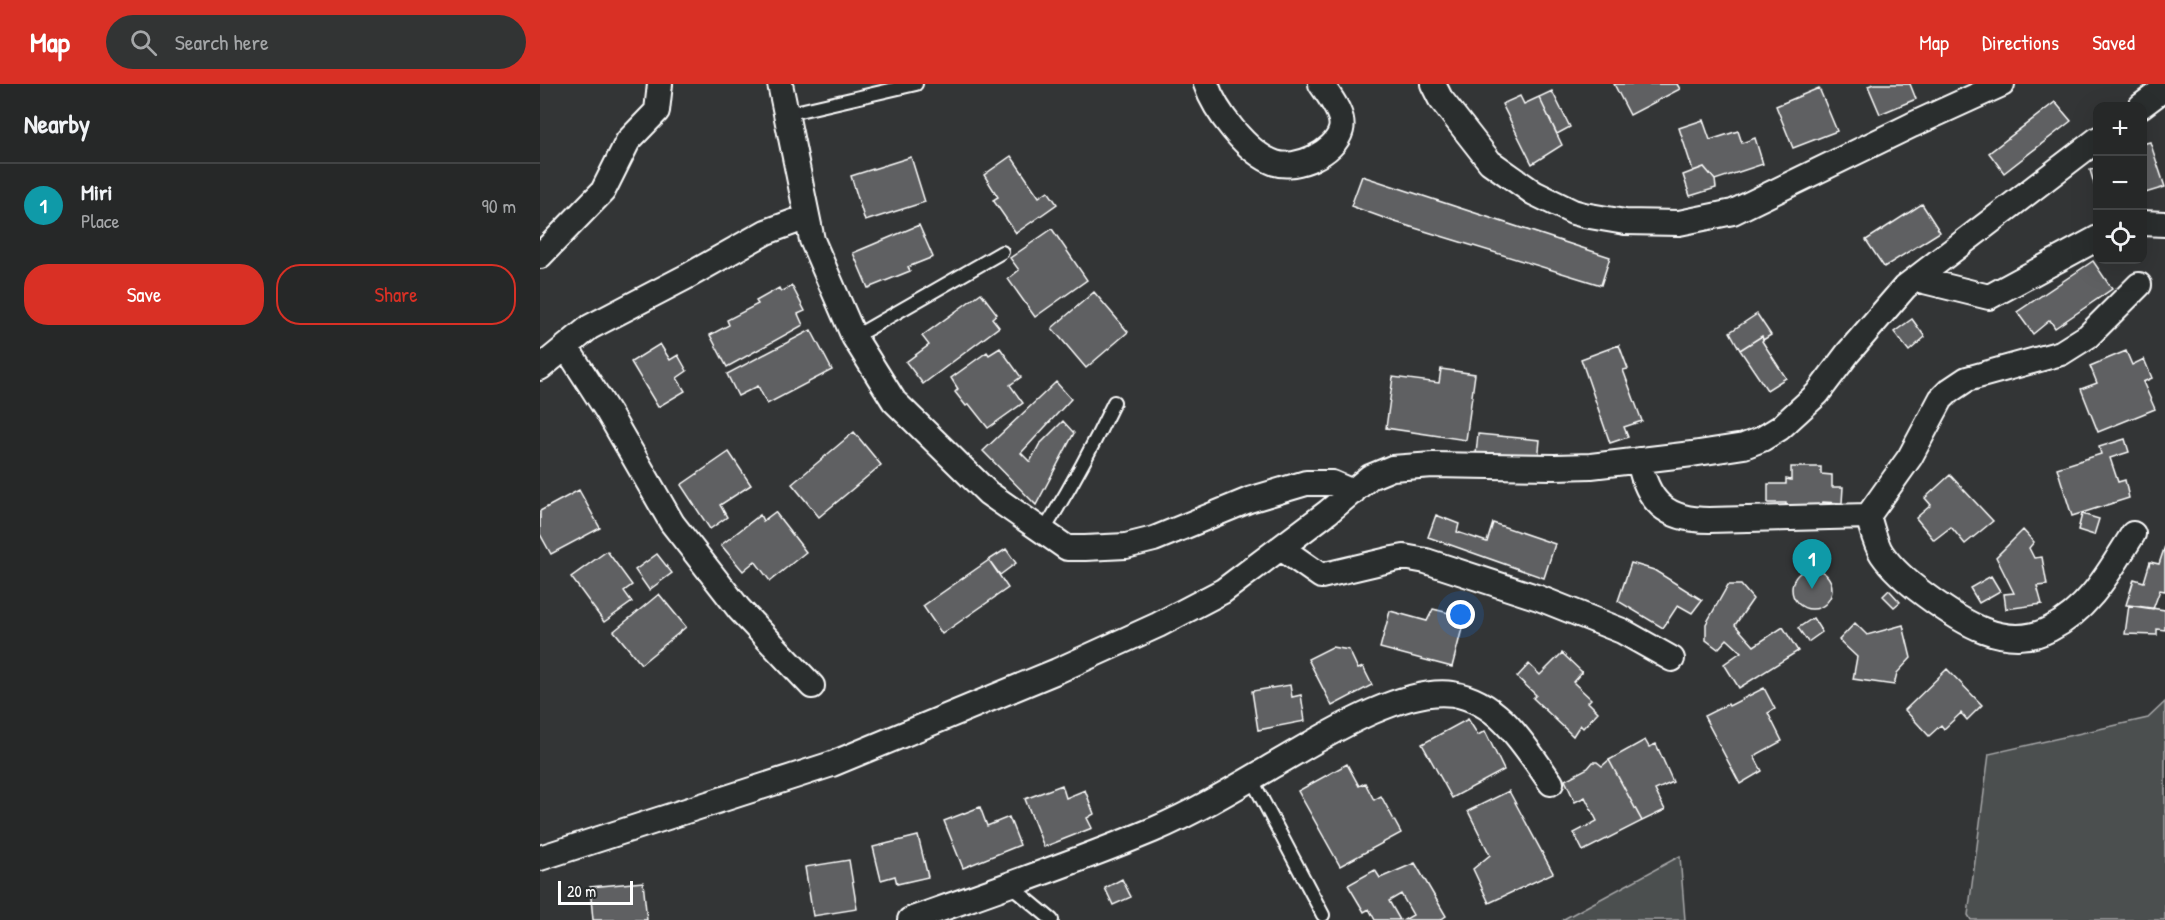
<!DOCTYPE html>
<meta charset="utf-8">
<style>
body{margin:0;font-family:"Patrick Hand",sans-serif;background:#323434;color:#f1f3f6}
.controls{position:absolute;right:18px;top:18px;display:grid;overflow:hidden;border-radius:12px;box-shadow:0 6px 24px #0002}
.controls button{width:54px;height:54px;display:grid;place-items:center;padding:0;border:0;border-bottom:2px solid #424445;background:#262828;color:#f1f3f6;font:30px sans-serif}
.scale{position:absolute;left:18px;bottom:15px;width:75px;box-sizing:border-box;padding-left:6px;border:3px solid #fff;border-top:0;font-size:16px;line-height:21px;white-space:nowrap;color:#fff;-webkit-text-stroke:4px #2a2d2e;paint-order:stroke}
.you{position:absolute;left:921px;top:531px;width:21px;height:21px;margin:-15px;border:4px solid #fff;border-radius:50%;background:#1a73e8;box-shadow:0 0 0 9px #1a73e833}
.badge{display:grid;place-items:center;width:39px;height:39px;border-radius:50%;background:#d93025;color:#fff;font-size:20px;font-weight:700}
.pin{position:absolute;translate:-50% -50px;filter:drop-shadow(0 2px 3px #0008)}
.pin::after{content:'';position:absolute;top:32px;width:21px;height:18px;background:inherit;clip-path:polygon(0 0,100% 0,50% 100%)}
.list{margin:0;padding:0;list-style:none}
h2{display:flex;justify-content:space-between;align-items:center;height:78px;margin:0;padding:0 24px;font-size:26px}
h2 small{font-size:20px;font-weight:400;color:#a4a6a8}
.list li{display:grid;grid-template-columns:39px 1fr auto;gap:18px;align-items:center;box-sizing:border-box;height:84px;padding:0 24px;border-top:2px solid #424445}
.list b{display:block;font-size:22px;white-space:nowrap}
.list p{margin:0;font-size:20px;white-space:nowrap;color:#a4a6a8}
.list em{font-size:20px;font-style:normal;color:#a4a6a8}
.actions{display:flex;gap:12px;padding:18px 24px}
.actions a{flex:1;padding:14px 0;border:2px solid #d93025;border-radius:24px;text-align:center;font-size:21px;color:#d93025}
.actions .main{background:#d93025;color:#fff}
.icon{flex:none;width:33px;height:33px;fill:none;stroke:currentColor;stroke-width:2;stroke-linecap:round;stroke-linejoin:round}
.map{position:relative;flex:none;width:1625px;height:836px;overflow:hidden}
header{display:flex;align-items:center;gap:36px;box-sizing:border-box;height:84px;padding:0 30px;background:#d93025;color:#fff}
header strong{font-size:28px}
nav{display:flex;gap:33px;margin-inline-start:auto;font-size:21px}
.search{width:420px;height:54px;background:#323434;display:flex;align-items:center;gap:15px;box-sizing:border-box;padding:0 21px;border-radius:33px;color:#a4a6a8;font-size:22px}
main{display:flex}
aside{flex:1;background:#262828}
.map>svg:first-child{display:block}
</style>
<header>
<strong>Map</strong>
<div class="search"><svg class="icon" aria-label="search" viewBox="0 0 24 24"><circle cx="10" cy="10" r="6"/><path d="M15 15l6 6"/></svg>Search here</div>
<nav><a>Map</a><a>Directions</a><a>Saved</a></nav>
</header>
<main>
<aside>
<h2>Nearby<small></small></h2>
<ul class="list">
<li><span class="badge" style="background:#0f9aa8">1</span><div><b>Miri</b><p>Place</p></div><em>90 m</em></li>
</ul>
<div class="actions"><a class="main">Save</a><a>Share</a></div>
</aside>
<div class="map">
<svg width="1625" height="836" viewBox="0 0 1625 836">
<rect width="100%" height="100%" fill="#333536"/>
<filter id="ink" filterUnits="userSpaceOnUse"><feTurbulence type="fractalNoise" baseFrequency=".0167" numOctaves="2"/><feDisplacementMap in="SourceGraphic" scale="12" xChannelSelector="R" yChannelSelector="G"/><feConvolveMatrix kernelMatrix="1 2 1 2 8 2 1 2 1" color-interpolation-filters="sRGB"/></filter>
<g filter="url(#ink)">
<path fill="#4c4f50" stroke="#a6a7a8" stroke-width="1.5" d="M1625,618v218h-194l-3,-5 21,-161 159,-36z
M1140,772l5,64h-123z"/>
<path fill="#5f6162" stroke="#fff" stroke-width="1.5" d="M1074,0h63l3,5 -50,26z
M1334,0h36l6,15 -36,15 -12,-28z
M1279,4l18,43 -44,17 -17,-42z
M1012,7l18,36 -13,7 -18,-37z
M980,12l4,8 15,-7 23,48 -30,19 -30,-60z
M1515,18l16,19 -67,52 -15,-20z
M1163,36l7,20 28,-9 4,12 13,-5 8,26 -48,16 -11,-13 -11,4 -14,-43z
M1610,58l15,45 -23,7v-50z
M471,72l28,41 9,-6 9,13 -41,29 -23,-33 5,-3 -14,-22z
M371,73l14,45 -60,19 -14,-45z
M1164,83l11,13 1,8 -26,8 -7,-21z
M1558,84v29l-8,-27z
M822,92l248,81 -9,28 -206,-63 -44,-16z
M1382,120l18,28 -56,35 -18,-27z
M379,141l14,32 -25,10 2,4 -42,17 -15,-35z
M512,145l35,51 -52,37 -27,-38 11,-9 -9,-12z
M1553,177l19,28 -57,39 -5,-8 -17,14 -16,-22z
M252,202l13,25 -7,3 5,11 -76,42 -17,-32 19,-10 -2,-5 31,-16 -2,-3 23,-13 2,4z
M554,208l34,40 -42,36 -34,-40z
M441,209l16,21 -5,4 7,9 -76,57 -17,-22 23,-17 -7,-9z
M1217,230l14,21 -8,5 -1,-4 -22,14 -10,-18z
M1372,235l13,18 -16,14 -15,-19z
M271,246l21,40 -65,34 -9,-18 -20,10 -11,-22z
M1222,252l1,4 -1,1 24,37 -19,12 -27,-40z
M120,260l10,16 8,-5 9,16 -10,7 8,13 -27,16 -27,-45z
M1079,261l9,24 -5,1 19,51 -18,6 4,10 -18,6 -29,-84z
M460,264l21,29 -11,8 13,18 -35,25 -19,-24 -3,2 -11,-14 3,-3 -7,-11 36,-26 2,3z
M1586,267l6,14 12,-6 8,19 -9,4 12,27 -57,23 -17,-43 16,-6 -7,-17z
M901,285l34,5 -9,66 -80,-12 7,-51 46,6z
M516,298l15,17 -50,54 9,9 9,-17 24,-24 11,12 -38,72 -53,-54z
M314,348l27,33 -62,52 -27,-33z
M938,350l62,6 -2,21 -62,-7z
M1585,355l4,13 -19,6 8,24 7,-2 4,18 -57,18 -15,-48 44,-14 -2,-7z
M189,368l22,33 -31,20 7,12 -17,12 -29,-44z
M1251,383h30v7l11,1v12h11l-1,16 -20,-1 -2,6 -34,-1v-4h-18v-19h18v-5l5,1z
M1410,391l43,46 -28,23 -14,-17 -17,13 -18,-22 15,-13 -6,-7z
M39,406l21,38 -49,26 -11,-20v-23z
M235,428l31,40 -36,29 -15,-20 -12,10 -22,-26 39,-30 3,6z
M1542,430l17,5 -5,16 -16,-5z
M896,431l23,9 -2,8 30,10 6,-19 62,21 -11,34 -116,-41z
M1483,446l11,12 -5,6 5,10 8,-1 5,28 -10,1 5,18 -36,5 -2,-15 10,-1 -18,-36z
M1625,462v45l-5,-1 -7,19 -27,-4 8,-26 10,3 6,-20 9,2z
M466,465l10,14 -16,12 -11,-15z
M67,467l25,34 -8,6 8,11 -28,20 -33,-45z
M117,470l15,19 -23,17 -14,-20z
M449,476l19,28 -66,46 -19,-28z
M1091,479l23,7 48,30 -10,13 -14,-8 -15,23 -45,-27z
M1252 505a20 20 0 1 1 40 0a20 20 0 1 1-40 0Z
M1451,492l9,15 -21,12 -9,-15z
M1188,501h13l12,14 -18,26 19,21 29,-19 15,24 -59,37 -15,-24 17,-12 -14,-13 -9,10 -12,-9v-16z
M1349,506l11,12 -6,5 -11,-11z
M119,510l27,33 -45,37 -27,-33z
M1589,521l36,5v20l-8,-1v6l-32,-1z
M893,525l32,8 -13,50 -72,-19 10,-37 37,10z
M1273,534l9,14 -14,10 -10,-14z
M1315,539l12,12 36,-10 8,33 -14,15 -3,12 -41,-6 4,-22 -18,-17z
M792,563l17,3 9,19 5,-2 9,18 -40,21 -24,-47z
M1022,569l20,19 -9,10 18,17 -3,3 10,10 -15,16 -3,-3 -7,11 -40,-38 3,-3 -19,-18 12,-13 11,11z
M1407,585l35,36 -15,15 -6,-7 -17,16 -3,-4 -12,11 -24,-26z
M750,601l2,12 9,-2 4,26 -47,9 -6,-39z
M1224,604l11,21 -7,4 14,28 -28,15 8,15 -22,13 -36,-68 24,-12 1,2z
M928,635l10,16 7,-4 19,39 -52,28 -30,-54z
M1105,656l4,7 7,-3 17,38 -18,8 10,20 -23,11 -33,-61z
M1069,676l33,61 -59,30 -9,-18 23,-12 -12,-24 -10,5 -10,-22 23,-12 5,-6h4l5,4z
M807,680l12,22 6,-3 9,17 7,-4 20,37 -61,33 -42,-75z
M522,701l4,13 19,-8 9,24 -7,4 5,10 -48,19 -19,-48z
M969,707l44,82 -64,30 -16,-34 17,-14 -22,-44z
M440,723l7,19 22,-9 11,28 -57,23 -19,-47z
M378,752l10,41 -31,7 -2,-8 -14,4 -8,-33z
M309,776l8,49 -44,7 -8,-49z
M875,779l31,53 -6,4h-36l9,-5 -12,-21 -12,7 11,19h-25l-6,-11 -5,3 -16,-27 27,-15 5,8z
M582,795l9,18 -18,8 -8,-17z
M103,798l4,38h-54l-3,-33z"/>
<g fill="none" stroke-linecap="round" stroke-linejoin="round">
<defs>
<path id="lane" d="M246,30l130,-30
M314,253l148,-85
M504,446c26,-41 49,-84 70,-128
M711,694l72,137
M470,801l42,35"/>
<path id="street" d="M240,0l32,156 42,97 40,64 94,92 79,55h18l41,-2 28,-7 95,-39 57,-17h26l21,9
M666,0c9,27 41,69 69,79 21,7 60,-10 66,-33 4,-15 -12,-34 -20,-46
M893,0l7,14 50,64 44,31 39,19 11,3 41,7 54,1 54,-11 179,-87 90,-41
M1601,22l24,-18
M1602,139l23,1
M0,172l63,-65 25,-50 29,-30 3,-27
M1376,195l73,18 109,-59
M26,263l42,65 64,111 67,86 73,77
M0,284l50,-41 96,-50 80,-45 41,-15
M1099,376c8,41 26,60 70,60l159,-4
M1328,432l42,-59 31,-58 8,-8 18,-12 94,-26 27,-17 51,-51
M1328,432c4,12 7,28 14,38 11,16 28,30 43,41 35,26 81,57 125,34 40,-20 60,-59 83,-95
M741,464l40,28 72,-17 11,-2 22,4 113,37 83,33 50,28
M0,774l292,-94 225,-93 101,-46 65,-34 105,-79 42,-35 22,-9 41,-3 122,2 36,-1 101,-12 52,-8 18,-7 18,-11 37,-34 31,-41 57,-66 193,-148
M370,836c81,-29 164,-57 243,-90 42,-18 82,-42 121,-65 44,-25 127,-79 179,-71 48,8 72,53 98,89"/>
</defs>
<use href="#lane" stroke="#fff" stroke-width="16"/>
<use href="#street" stroke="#fff" stroke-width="28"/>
<use href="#lane" stroke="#2a2d2e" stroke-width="12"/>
<use href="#street" stroke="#2a2d2e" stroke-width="24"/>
</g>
</g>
</svg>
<div class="controls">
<button>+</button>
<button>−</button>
<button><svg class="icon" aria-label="locate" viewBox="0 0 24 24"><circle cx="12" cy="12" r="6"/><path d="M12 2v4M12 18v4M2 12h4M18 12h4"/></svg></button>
</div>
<div class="scale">20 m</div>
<div class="you"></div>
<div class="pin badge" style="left:1272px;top:505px;background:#0f9aa8">1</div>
</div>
</main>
